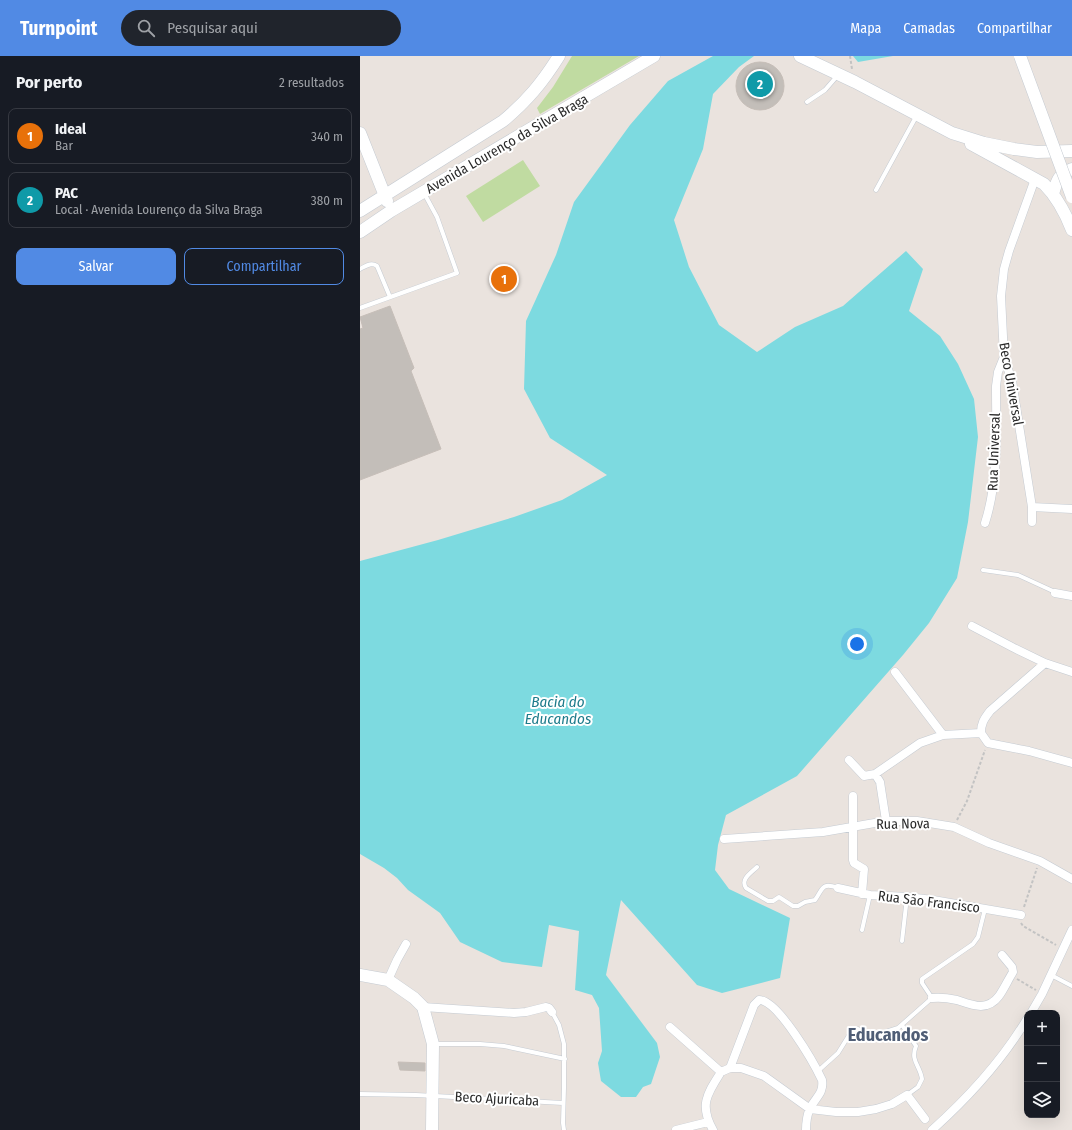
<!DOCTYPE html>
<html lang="pt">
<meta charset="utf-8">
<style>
body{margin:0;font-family:"Fira Sans Condensed",sans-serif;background:#20242c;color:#f1f3f6}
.controls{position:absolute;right:12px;bottom:12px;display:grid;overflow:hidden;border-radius:8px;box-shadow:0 4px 16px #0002}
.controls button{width:36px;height:36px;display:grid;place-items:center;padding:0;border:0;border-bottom:1px solid #363941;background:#171b24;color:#f1f3f6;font:20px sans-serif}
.you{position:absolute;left:497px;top:588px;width:14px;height:14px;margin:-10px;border:3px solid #fff;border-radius:50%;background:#1a73e8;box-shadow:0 0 0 6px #1a73e833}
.badge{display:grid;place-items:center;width:26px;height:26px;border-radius:50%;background:#518ae4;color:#fff;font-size:13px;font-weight:700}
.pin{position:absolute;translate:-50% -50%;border:2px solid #fff;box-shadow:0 1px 4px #0006}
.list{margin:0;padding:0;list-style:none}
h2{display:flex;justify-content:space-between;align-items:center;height:52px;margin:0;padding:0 16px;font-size:17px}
h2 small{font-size:13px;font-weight:400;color:#9ea1a6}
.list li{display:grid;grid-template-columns:26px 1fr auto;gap:12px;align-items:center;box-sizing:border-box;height:56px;margin:0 8px 8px;padding:0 8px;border:1px solid #363941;border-radius:8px}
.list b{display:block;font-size:15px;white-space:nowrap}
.list p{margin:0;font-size:13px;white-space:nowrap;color:#9ea1a6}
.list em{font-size:13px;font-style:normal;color:#9ea1a6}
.actions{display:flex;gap:8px;padding:12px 16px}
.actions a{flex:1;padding:9px 0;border:1px solid #518ae4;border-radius:8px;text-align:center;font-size:14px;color:#518ae4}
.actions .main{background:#518ae4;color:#fff}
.icon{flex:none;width:22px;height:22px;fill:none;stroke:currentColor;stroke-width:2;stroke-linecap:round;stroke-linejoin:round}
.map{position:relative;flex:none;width:712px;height:1074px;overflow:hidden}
header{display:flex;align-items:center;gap:24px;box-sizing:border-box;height:56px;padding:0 20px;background:#518ae4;color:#fff}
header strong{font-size:19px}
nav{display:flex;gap:22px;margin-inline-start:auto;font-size:14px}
.search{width:280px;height:36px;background:#20242c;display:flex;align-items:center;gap:10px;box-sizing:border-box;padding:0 14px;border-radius:22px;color:#9ea1a6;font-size:15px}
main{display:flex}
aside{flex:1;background:#171b24}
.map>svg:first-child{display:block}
</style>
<header>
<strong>Turnpoint</strong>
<div class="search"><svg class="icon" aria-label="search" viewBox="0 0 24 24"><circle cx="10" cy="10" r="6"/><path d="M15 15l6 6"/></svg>Pesquisar aqui</div>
<nav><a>Mapa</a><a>Camadas</a><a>Compartilhar</a></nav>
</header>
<main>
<aside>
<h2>Por perto<small>2 resultados</small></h2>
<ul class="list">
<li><span class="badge" style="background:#e8710a">1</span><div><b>Ideal</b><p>Bar</p></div><em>340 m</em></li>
<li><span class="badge" style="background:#0f9aa8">2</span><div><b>PAC</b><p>Local · Avenida Lourenço da Silva Braga</p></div><em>380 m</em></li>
</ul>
<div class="actions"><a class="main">Salvar</a><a>Compartilhar</a></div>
</aside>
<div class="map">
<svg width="712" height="1074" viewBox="0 0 712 1074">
<rect width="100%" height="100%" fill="#eae3de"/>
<path fill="#c0dba1" d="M212,0h67l-99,58 -3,-6 16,-21z
M163,104l17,26 -57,36 -17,-26z"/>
<path fill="#7ddae0" d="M353,0h41l-15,11 -26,27 -10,55 -29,71 15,47 30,58 38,27 38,-25 48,-21 63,-55 17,18 -14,42 31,25 18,28 16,35 4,38 -10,85 -11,56 -28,45 -26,32 -106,121 -71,39 -8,30 -3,25 14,19 61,29 -10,60 -58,15 -25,-8 -76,-85 -15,75 51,68 3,14 -9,27 -8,3 -7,10h-15l-20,-16 -3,-18 4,-12 -3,-43 -7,-13 -17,-5 4,-59 -30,-6 -7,42 -40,-5 -42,-20 -20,-29 -32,-23 -11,-12 -13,-10 -24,-14v-293l78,-21 76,-23 48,-17 45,-25 -57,-37 -26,-49 2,-68 30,-66 18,-53 56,-77 38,-44z
M493,0h40l-35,6z"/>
<path fill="#c3beb9" stroke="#c6beb8" d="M376 30a24 24 0 1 1 48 0a24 24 0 1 1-48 0Z
M30,250l24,62 -3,3 30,78 -81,31v-151l3,-1 -3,-11z
M38,1006l27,1v8l-25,-1z"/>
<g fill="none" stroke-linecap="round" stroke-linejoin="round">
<defs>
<path id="lane" d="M447,46l18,-12 13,-15
M516,134l41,-75
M0,213c6,-3 11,-7 17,-3l13,31
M0,252l97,-35 -20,-56 -13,-24
M623,514l35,5 37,17
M397,811c-6,6 -17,12 -11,21l22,13h5l6,-4 14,9h5l7,-4 10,-2c8,-11 6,-18 23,-12
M502,874l8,-35
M542,885l5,-44
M691,919l21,11
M192,956l7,13 5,19v44l-1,35 1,7
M542,969l14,21c-6,15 4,19 6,33l-4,8 -11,8
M74,988h46l24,2 61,13
M458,1015l20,-18 15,-24h5l7,9h2l31,-10 34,-30 -10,-15v-4l51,-35 5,-7 7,-28
M0,1038l56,1 147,8"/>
<path id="street" d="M672,451l40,2
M672,466v-15l-20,-126 -8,-24 -3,-61 3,-27 5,-18 26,-72
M625,467c14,-44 11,-90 11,-137l2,-14 6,-15
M695,537l17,3
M612,570l42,22 31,15 27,9
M535,616l48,63
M621,677c0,-10 3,-14 9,-22l55,-48
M489,704l15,16 11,-2 45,-31 23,-8 38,-2 7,10 41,8 43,12
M515,718l5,8 6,39
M493,740v64l1,3 10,6 -2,25
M364,783l99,-7 63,-11h31l37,6 35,16 51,18 32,18
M478,832l32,7 37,2 26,3 88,15
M28,924l9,-20 9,-16
M572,942c8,-1 16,0 25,2 15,5 30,12 42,-4 5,-7 9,-16 14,-24l-1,-5 -10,-12
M63,951l91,6 12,-1 20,-5 3,1 3,4
M671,957l11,-19 30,-64
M310,971l51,45 9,-4h11l23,8 46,33 26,3h22l18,-3 16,-5 15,-9 18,24
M370,1012l24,-63 5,-5c19,0 55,63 63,80 2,13 -6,17 -12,28 -3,7 -4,15 -4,22
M316,1074l32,-8
M353,1074c-14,-25 -6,-36 8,-58
M572,1074c37,-33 69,-68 95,-111"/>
<path id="secondary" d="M440,0l55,26 97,51 32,10 30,6 23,3 35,-1
M0,77l27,68
M611,88l73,40c13,13 21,28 28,46
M693,138c4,-14 5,-19 19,-25
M0,155l143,-90c24,-20 39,-38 56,-65
M0,176l31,-21 263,-155
M0,919l28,5 26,18 9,9 10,37 -1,86"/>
</defs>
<use href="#lane" stroke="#c5cbd2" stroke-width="5"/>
<use href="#street" stroke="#c5cbd2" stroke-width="9"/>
<use href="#secondary" stroke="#c5cbd2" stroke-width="13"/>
<path stroke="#c3c3c3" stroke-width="2" stroke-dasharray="3 2" stroke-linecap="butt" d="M490,0l2,13
M597,764l10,-19 18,-51
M664,851l13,-39
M661,867l2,3 33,19
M657,923l19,11"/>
<use href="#lane" stroke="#fff" stroke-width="4"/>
<use href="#street" stroke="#fff" stroke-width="8"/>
<use href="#secondary" stroke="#fff" stroke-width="12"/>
<defs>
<path id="secondary-bridge" d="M660,0l52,141"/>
</defs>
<use href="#secondary-bridge" stroke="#c5cbd2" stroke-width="13" stroke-linecap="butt"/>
<use href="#secondary-bridge" stroke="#fff" stroke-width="12"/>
</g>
<g text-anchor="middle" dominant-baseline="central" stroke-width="4" stroke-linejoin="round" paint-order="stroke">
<g font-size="14" fill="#2a2a2a" stroke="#fff">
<text transform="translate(147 88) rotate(-30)">Avenida Lourenço da Silva Braga</text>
<text transform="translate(651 328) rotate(80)">Beco Universal</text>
<text transform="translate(634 396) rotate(-88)">Rua Universal</text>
<text transform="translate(543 768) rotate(-1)">Rua Nova</text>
<text transform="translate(569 846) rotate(7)">Rua São Francisco</text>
<text transform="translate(137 1043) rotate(3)">Beco Ajuricaba</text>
</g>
<g font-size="15" font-style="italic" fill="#1d7b8b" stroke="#fff">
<text x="198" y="646">Bacia do<tspan x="198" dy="17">Educandos</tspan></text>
</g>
<g font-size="18" font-weight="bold" fill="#505e76" stroke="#fff">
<text x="528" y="979">Educandos</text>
</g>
</g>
</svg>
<div class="controls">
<button>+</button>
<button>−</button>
<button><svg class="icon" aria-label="layers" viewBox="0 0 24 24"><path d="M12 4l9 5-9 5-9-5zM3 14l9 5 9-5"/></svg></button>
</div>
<div class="you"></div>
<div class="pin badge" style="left:144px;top:223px;background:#e8710a">1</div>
<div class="pin badge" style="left:400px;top:28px;background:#0f9aa8">2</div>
</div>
</main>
